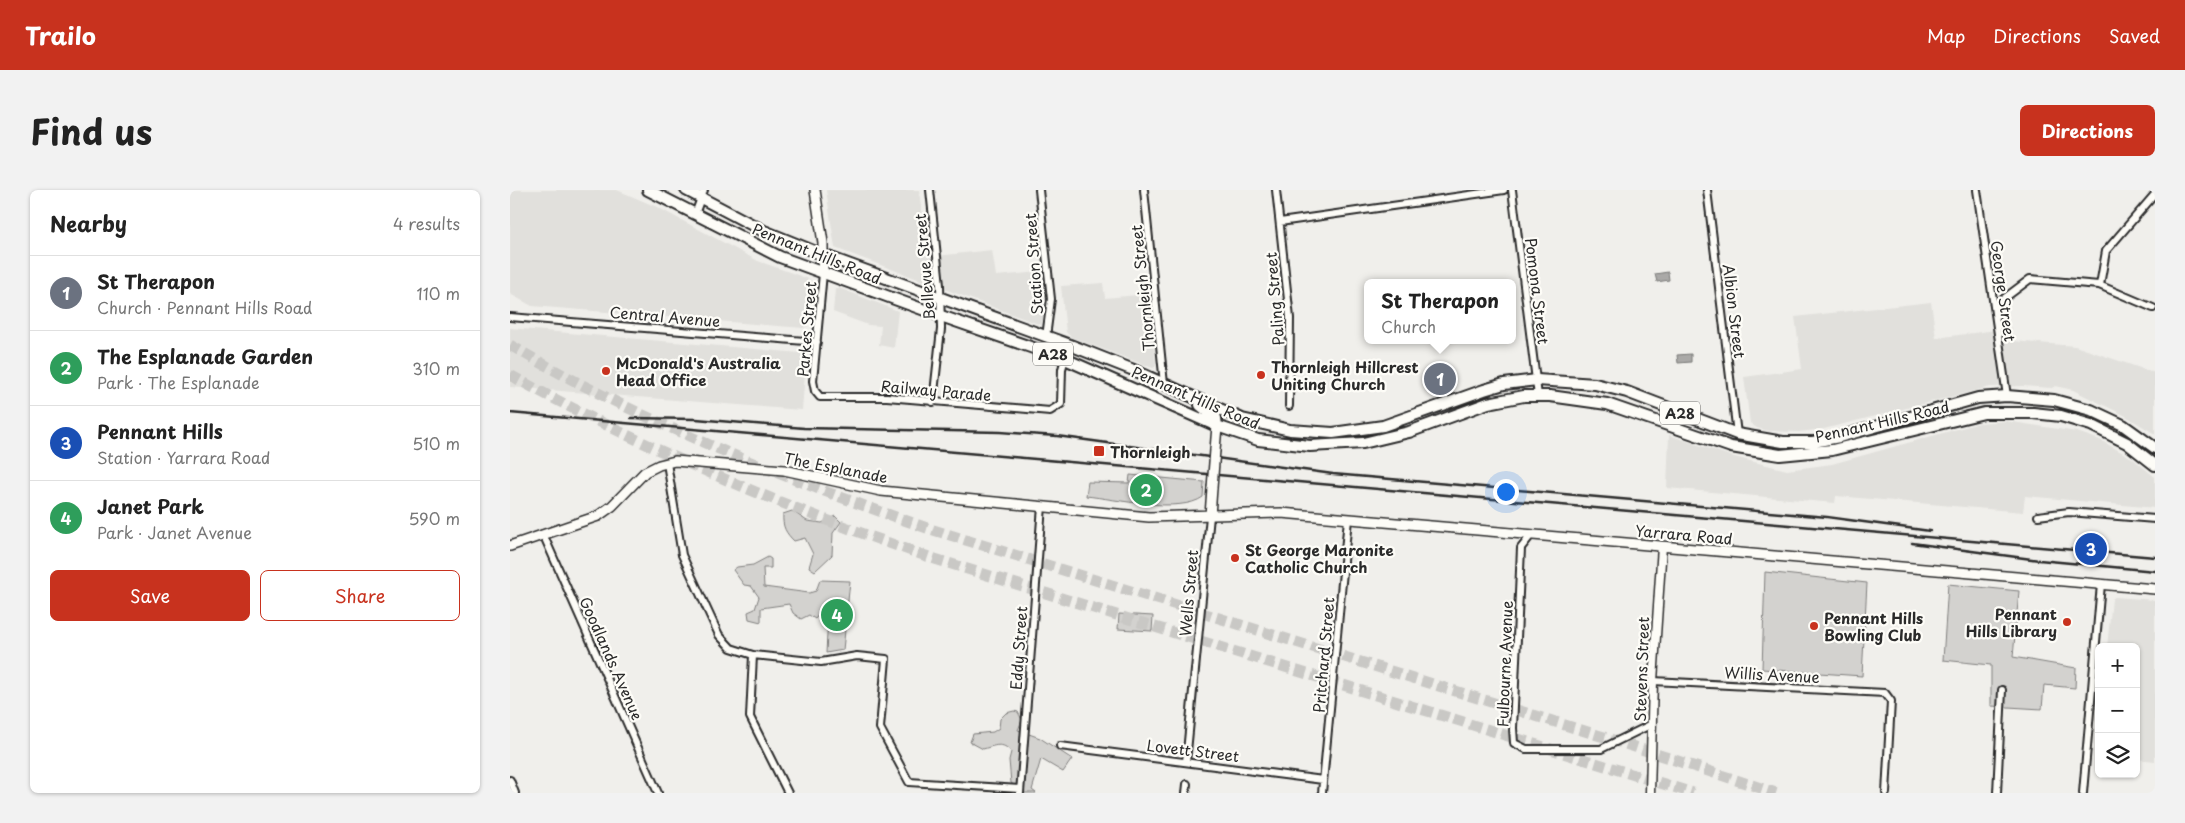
<!DOCTYPE html>
<meta charset="utf-8">
<style>
body{margin:0;font-family:"Playpen Sans",sans-serif;background:#f2f2f2;color:#222}
.controls{position:absolute;right:15px;bottom:15px;display:grid;overflow:hidden;border-radius:8px;box-shadow:0 1px 4px #0004}
.controls button{width:45px;height:45px;display:grid;place-items:center;padding:0;border:0;border-bottom:1px solid #e0e0e0;background:#fff;color:#222;font:25px sans-serif}
.you{position:absolute;left:995px;top:301px;width:18px;height:18px;margin:-12px;border:4px solid #fff;border-radius:50%;background:#1a73e8;box-shadow:0 0 0 8px #1a73e833}
.badge{display:grid;place-items:center;width:32px;height:32px;border-radius:50%;background:#c8321e;color:#fff;font-size:16px;font-weight:700}
.pin{position:absolute;translate:-50% -50%;border:2px solid #fff;box-shadow:0 1px 5px #0006}
.popup{position:absolute;left:854px;top:89px;width:152px;height:65px;box-sizing:border-box;display:grid;place-content:center;border-radius:8px;background:#fff;filter:drop-shadow(0 1px 4px #0005);font-size:16px;white-space:nowrap;color:#767676}
.popup b{font-size:19px;color:#222}
.popup::after{content:'';position:absolute;left:50%;top:100%;margin-left:-10px;border:10px solid transparent;border-top-color:#fff}
.list{margin:0;padding:0;list-style:none}
h2{display:flex;justify-content:space-between;align-items:center;height:65px;margin:0;padding:0 20px;font-size:21px}
h2 small{font-size:16px;font-weight:400;color:#767676}
.list li{display:grid;grid-template-columns:32px 1fr auto;gap:15px;align-items:center;box-sizing:border-box;height:75px;padding:0 20px;border-top:1px solid #e0e0e0}
.list b{display:block;font-size:19px;white-space:nowrap}
.list p{margin:0;font-size:16px;white-space:nowrap;color:#767676}
.list em{font-size:16px;font-style:normal;color:#767676}
.actions{display:flex;gap:10px;padding:15px 20px}
.actions a{flex:1;padding:11px 0;border:1px solid #c8321e;border-radius:8px;text-align:center;font-size:18px;color:#c8321e}
.actions .main{background:#c8321e;color:#fff}
.icon{flex:none;width:28px;height:28px;fill:none;stroke:currentColor;stroke-width:2;stroke-linecap:round;stroke-linejoin:round}
.map{position:relative;flex:none;width:1645px;height:603px;overflow:hidden;border-radius:8px}
header{display:flex;align-items:center;gap:30px;box-sizing:border-box;height:70px;padding:0 25px;background:#c8321e;color:#fff}
header strong{font-size:24px}
nav{display:flex;gap:28px;margin-inline-start:auto;font-size:18px}
.intro{display:flex;align-items:center;justify-content:space-between;box-sizing:border-box;height:120px;padding:0 30px}
h1{margin:0;font-size:35px}
.button{padding:12px 22px;border-radius:8px;background:#c8321e;color:#fff;font-size:18px;font-weight:700}
main{display:flex;gap:30px;padding:0 30px}
aside{flex:1;background:#fff;border-radius:8px;box-shadow:0 1px 4px #0004}
.map>svg:first-child{display:block}
</style>
<header>
<strong>Trailo</strong>
<nav><a>Map</a><a>Directions</a><a>Saved</a></nav>
</header>
<div class="intro"><h1>Find us</h1><a class="button">Directions</a></div>
<main>
<aside>
<h2>Nearby<small>4 results</small></h2>
<ul class="list">
<li><span class="badge" style="background:#6b7280">1</span><div><b>St Therapon</b><p>Church · Pennant Hills Road</p></div><em>110 m</em></li>
<li><span class="badge" style="background:#2e9e5b">2</span><div><b>The Esplanade Garden</b><p>Park · The Esplanade</p></div><em>310 m</em></li>
<li><span class="badge" style="background:#1a4fb4">3</span><div><b>Pennant Hills</b><p>Station · Yarrara Road</p></div><em>510 m</em></li>
<li><span class="badge" style="background:#2e9e5b">4</span><div><b>Janet Park</b><p>Park · Janet Avenue</p></div><em>590 m</em></li>
</ul>
<div class="actions"><a class="main">Save</a><a>Share</a></div>
</aside>
<div class="map">
<svg width="1645" height="603" viewBox="0 0 1645 603">
<rect width="100%" height="100%" fill="#f0efeb"/>
<filter id="ink" filterUnits="userSpaceOnUse"><feTurbulence type="fractalNoise" baseFrequency=".02" numOctaves="2"/><feDisplacementMap in="SourceGraphic" scale="10" xChannelSelector="R" yChannelSelector="G"/><feConvolveMatrix kernelMatrix="1 2 1 2 8 2 1 2 1" color-interpolation-filters="sRGB"/></filter>
<g filter="url(#ink)">
<path fill="#e1e0dc" d="M0,0h107l40,17 101,54 51,18 3,4 -4,43 -5,2 -271,-22 -22,-12z
M316,0h93l8,67 65,-7 4,26 43,-4 7,39 -5,14 -206,-77z
M593,93l2,15 44,-4 7,72 -3,2 -82,-31 -5,-5 -5,-46z
M329,98l59,23 -4,37 -15,-3 2,-19 -13,-1 -35,-13 2,-23z
M1421,112l5,36 75,-10 2,13 62,5 80,27v61l-31,-19 -51,-25 -18,-4 -3,2 -29,-2 -33,1 -166,42 -25,3 -31,-1 -11,-3 -7,-5 -6,-46 58,-8 -7,-52z
M0,138l291,25 5,7 -4,50 -292,-23z
M1496,231l71,11 23,8 32,18 23,19v31l-130,-12 -2,16 -187,-16 -1,7 -168,-15 2,-53 65,22 53,13 45,-6 147,-41z
M1605,407l40,3v161l-19,-2v-112h-29l5,-48z"/>
<path fill="#d3d2cf" stroke="#7f7e7d" d="M620,285l74,7 -1,15c-23,17 -88,2 -117,-1l2,-14 41,1z
M282,321l15,10 15,2 13,-7 6,6 -8,11 -1,22 -17,16 -6,-4 4,-13 -8,-16 -11,3c-8,-8 -12,-14 -11,-27z
M258,367l3,2v9h-8l1,19 45,6 7,-2 4,-11 30,1 -7,69 -17,3 2,-38 -8,-2 -5,6 -6,-4 -8,4 -8,-6 -4,-9 -28,4v14l-12,-3 -1,-7 7,-3 4,-12 -8,-11 -7,-1 -11,-15 4,-3 16,-2z
M1255,382l102,11 -5,93 -100,-7z
M1438,394l71,7 -6,66 63,11 -1,20 -31,-3 -2,24 -51,-3v-41l-48,-5z
M609,424l34,2 -1,15 -34,-2z
M504,521l4,1 4,8 -4,10 22,8 32,21 -9,13 -22,-13 -9,31 4,3h-11l-14,-10 -2,-23 2,-8c-8,-11 -17,-6 -28,-3l-13,-7 3,-8 20,-2 6,-4 1,-9 6,-6z"/>
<path fill="#aaa9a7" stroke="#777775" d="M1158,82l1,8 -12,2 -2,-8z
M1181,164v8l-13,1 -1,-8z"/>
<g fill="none" stroke-linecap="round" stroke-linejoin="round">
<path stroke="#c9c8c5" stroke-width="11" stroke-dasharray="11 5.5" stroke-linecap="butt" d="M0,155c131,77 273,133 417,183l677,209 172,56
M0,185c136,75 278,134 425,184l758,234"/>
<defs>
<path id="minor" d="M420,0l10,95 1,44 -8,73
M529,0l12,109 -5,38
M634,0l20,194
M766,0l14,128 -1,88
M1002,0l26,206
M1197,0l30,244
M1467,0l30,206
M185,24l9,-24
M770,32l224,-32
M313,83l-10,108 2,10 5,6h67l163,14 11,-7 1,-35 3,-10
M1590,95l6,-34 49,-57
M1484,116l36,-27 69,6 54,23
M0,127l307,25
M157,273l15,92 37,80 12,13 22,7 68,7 36,-6 29,3 -6,69 29,54 111,7
M1528,326l31,-4 86,7
M33,344l115,259
M1022,344l-11,14 -8,180 1,15 12,6h75l51,-25
M243,465l-3,62 38,76
M1143,491l232,12 6,8 -5,92
M550,556l263,34
M676,572l24,-246
M0,590l5,13
M510,603l22,-287
M676,603l1,-9
M812,603l26,-274
M1487,603l5,-103
M1573,603l18,-209"/>
<path id="tertiary" d="M1140,603l3,-112 9,-135"/>
<path id="secondary" d="M305,0l8,53v30
M705,260l2,-24
M700,326l2,-28
M0,356l88,-30 14,-10 33,-34 14,-7 16,-4 109,9 97,21 268,26 132,-4 874,76"/>
<path id="trunk" d="M138,0l132,67 161,59 124,43 152,67 41,14 52,6 53,-3 46,-11 79,-29 36,-7h26l57,8 124,43 49,8 52,-5 152,-37h49l28,3 30,9 36,18 28,22
M176,0l78,41 59,24 247,90 61,24 111,50 48,11 43,3 50,-7 101,-36 20,-6 33,-4 58,4 32,8 110,42 46,8h30l26,-5 139,-39 29,-2 47,4 37,10 32,15 32,23
M690,215l16,13 1,8"/>
</defs>
<use href="#minor" stroke="#2b2b2b" stroke-width="10"/>
<use href="#tertiary" stroke="#2b2b2b" stroke-width="11"/>
<use href="#secondary" stroke="#2b2b2b" stroke-width="12"/>
<use href="#trunk" stroke="#2b2b2b" stroke-width="14"/>
<use href="#minor" stroke="#fdfcf7" stroke-width="6"/>
<use href="#tertiary" stroke="#fdfcf7" stroke-width="8"/>
<use href="#secondary" stroke="#fdfcf7" stroke-width="9"/>
<use href="#trunk" stroke="#fdfcf7" stroke-width="10"/>
<path stroke="#2b2b2b" stroke-width="2.5" d="M0,223l1645,144
M121,228l65,1 108,9 196,4 57,4 276,38 494,43 103,14
M1402,353l127,17 116,11"/>
<defs>
<path id="secondary-bridge" d="M702,298l3,-38"/>
</defs>
<use href="#secondary-bridge" stroke="#2b2b2b" stroke-width="12" stroke-linecap="butt"/>
<use href="#secondary-bridge" stroke="#fdfcf7" stroke-width="9"/>
</g>
</g>
<g fill="#c8321e" stroke="#fdfcf7" stroke-width="2">
<circle cx="96" cy="181" r="5"/>
<circle cx="751" cy="185" r="5"/>
<rect x="583" y="255" width="12" height="12" rx="2.5"/>
<circle cx="725" cy="368" r="5"/>
<circle cx="1557" cy="432" r="5"/>
<circle cx="1304" cy="436" r="5"/>
</g>
<g text-anchor="middle" dominant-baseline="central" stroke-width="4.5" stroke-linejoin="round" paint-order="stroke">
<g fill="#fdfcf7" stroke="#6a6a68" stroke-width="1">
<rect x="523" y="152.5" width="40" height="23" rx="4"/>
<rect x="1150" y="211.5" width="40" height="23" rx="4"/>
</g>
<g font-size="14" font-weight="bold" fill="#2b2b2b">
<text x="543" y="164">A28</text>
<text x="1170" y="223">A28</text>
</g>
<g font-size="15" fill="#2b2b2b" stroke="#fdfcf7">
<text transform="translate(307 63) rotate(22)">Pennant Hills Road</text>
<text transform="translate(523 74) rotate(-94)">Station Street</text>
<text transform="translate(414 77) rotate(-95)">Bellevue Street</text>
<text transform="translate(632 98) rotate(-96)">Thornleigh Street</text>
<text transform="translate(1028 101) rotate(83)">Pomona Street</text>
<text transform="translate(1494 101) rotate(82)">George Street</text>
<text transform="translate(764 109) rotate(-95)">Paling Street</text>
<text transform="translate(1225 121) rotate(83)">Albion Street</text>
<text transform="translate(155 126) rotate(5)">Central Avenue</text>
<text transform="translate(296 139) rotate(-85)">Parkes Street</text>
<text transform="translate(426 200) rotate(5)">Railway Parade</text>
<text transform="translate(686 207) rotate(23)">Pennant Hills Road</text>
<text transform="translate(1372 231) rotate(-13)">Pennant Hills Road</text>
<text transform="translate(326 277) rotate(11)">The Esplanade</text>
<text transform="translate(1174 344) rotate(5)">Yarrara Road</text>
<text transform="translate(678 403) rotate(-85)">Wells Street</text>
<text transform="translate(508 458) rotate(-86)">Eddy Street</text>
<text transform="translate(813 465) rotate(-85)">Pritchard Street</text>
<text transform="translate(102 468) rotate(66)">Goodlands Avenue</text>
<text transform="translate(994 474) rotate(-88)">Fulbourne Avenue</text>
<text transform="translate(1131 479) rotate(-88)">Stevens Street</text>
<text transform="translate(1262 484) rotate(3)">Willis Avenue</text>
<text transform="translate(683 560) rotate(7)">Lovett Street</text>
</g>
<g font-size="15" font-weight="bold" fill="#2b2b2b" stroke="#fdfcf7" text-anchor="start">
<text x="106" y="172">McDonald's Australia<tspan x="106" dy="17">Head Office</tspan></text>
<text x="761" y="176">Thornleigh Hillcrest<tspan x="761" dy="17">Uniting Church</tspan></text>
<text x="600" y="261">Thornleigh</text>
<text x="735" y="359">St George Maronite<tspan x="735" dy="17">Catholic Church</tspan></text>
<text x="1547" y="423" text-anchor="end">Pennant<tspan x="1547" dy="17">Hills Library</tspan></text>
<text x="1314" y="427">Pennant Hills<tspan x="1314" dy="17">Bowling Club</tspan></text>
</g>
</g>
</svg>
<div class="controls">
<button>+</button>
<button>−</button>
<button><svg class="icon" aria-label="layers" viewBox="0 0 24 24"><path d="M12 4l9 5-9 5-9-5zM3 14l9 5 9-5"/></svg></button>
</div>
<div class="you"></div>
<div class="pin badge" style="left:930px;top:189px;background:#6b7280">1</div>
<div class="popup"><b>St Therapon</b>Church</div>
<div class="pin badge" style="left:636px;top:300px;background:#2e9e5b">2</div>
<div class="pin badge" style="left:1581px;top:359px;background:#1a4fb4">3</div>
<div class="pin badge" style="left:327px;top:425px;background:#2e9e5b">4</div>
</div>
</main>
